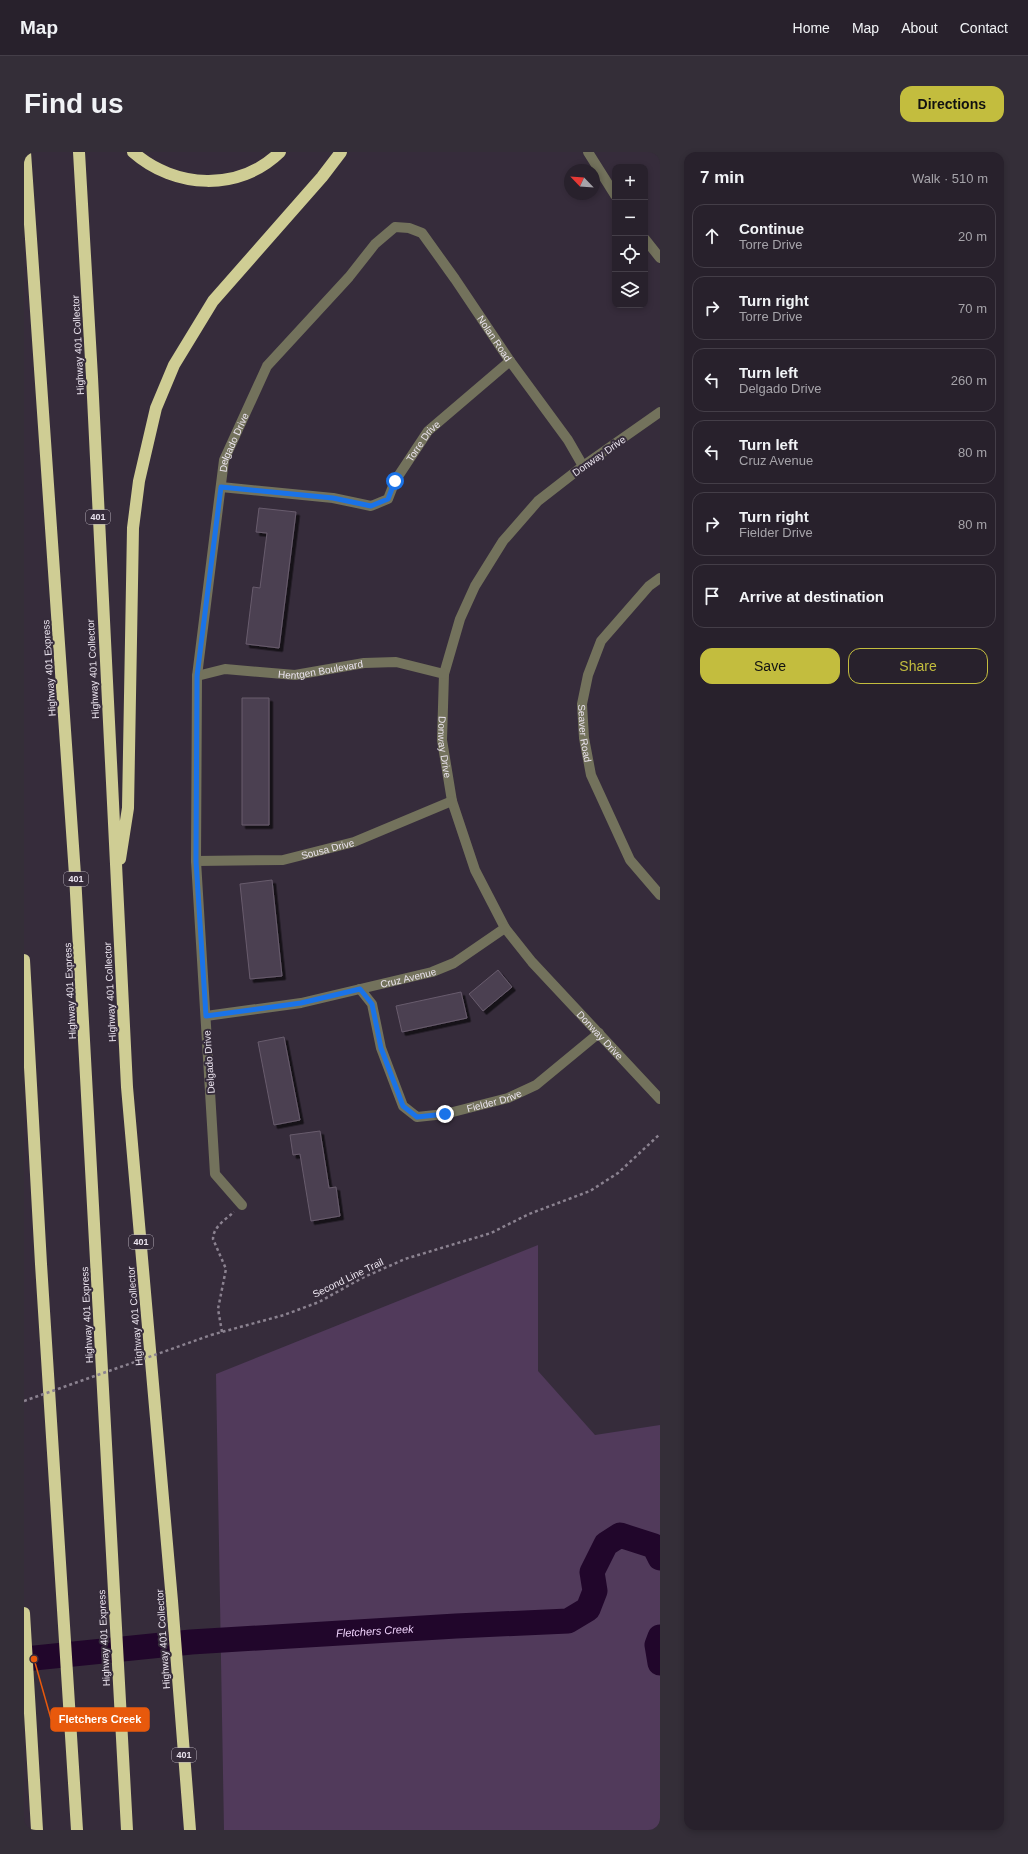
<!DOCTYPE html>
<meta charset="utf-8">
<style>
body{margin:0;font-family:Helvetica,sans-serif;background:#342e38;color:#f1f3f6}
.controls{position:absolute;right:12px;top:12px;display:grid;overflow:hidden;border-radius:8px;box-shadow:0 2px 6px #0003}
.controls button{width:36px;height:36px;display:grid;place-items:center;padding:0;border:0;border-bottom:1px solid #443e48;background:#28212c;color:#f1f3f6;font:20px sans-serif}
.compass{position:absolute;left:540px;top:12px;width:36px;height:36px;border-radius:50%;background:#28212c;box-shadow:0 2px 6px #0003;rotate:295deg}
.stop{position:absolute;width:12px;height:12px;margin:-9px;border:3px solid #1a73e8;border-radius:50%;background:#fff}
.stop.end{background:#1a73e8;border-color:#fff;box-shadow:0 1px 4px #0008}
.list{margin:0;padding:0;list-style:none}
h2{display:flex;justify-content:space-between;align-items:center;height:52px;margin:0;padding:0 16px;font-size:17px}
h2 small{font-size:13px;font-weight:400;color:#a5a3a9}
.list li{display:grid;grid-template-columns:26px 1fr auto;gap:12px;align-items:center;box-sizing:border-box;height:64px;margin:0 8px 8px;padding:0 8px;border:1px solid #443e48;border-radius:12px}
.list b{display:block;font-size:15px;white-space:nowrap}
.list p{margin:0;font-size:13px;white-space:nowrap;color:#a5a3a9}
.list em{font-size:13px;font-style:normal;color:#a5a3a9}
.actions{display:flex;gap:8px;padding:12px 16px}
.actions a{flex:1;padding:9px 0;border:1px solid #c3bd3e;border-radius:12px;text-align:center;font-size:14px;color:#c3bd3e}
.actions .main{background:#c3bd3e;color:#111}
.icon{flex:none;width:22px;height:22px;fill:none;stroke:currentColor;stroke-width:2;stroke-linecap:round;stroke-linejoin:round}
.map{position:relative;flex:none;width:636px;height:1678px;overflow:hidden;border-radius:12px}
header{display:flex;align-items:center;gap:24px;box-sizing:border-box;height:56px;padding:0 20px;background:#28212c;border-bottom:1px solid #443e48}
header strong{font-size:19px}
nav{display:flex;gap:22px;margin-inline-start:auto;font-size:14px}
.intro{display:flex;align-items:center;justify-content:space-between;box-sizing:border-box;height:96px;padding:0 24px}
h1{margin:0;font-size:28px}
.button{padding:10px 18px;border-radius:12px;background:#c3bd3e;color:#111;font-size:14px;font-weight:700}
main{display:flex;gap:24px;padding:0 24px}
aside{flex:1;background:#28212c;border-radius:12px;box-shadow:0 2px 6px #0003}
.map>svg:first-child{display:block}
</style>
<header>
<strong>Map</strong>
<nav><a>Home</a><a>Map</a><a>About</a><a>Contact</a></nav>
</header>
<div class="intro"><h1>Find us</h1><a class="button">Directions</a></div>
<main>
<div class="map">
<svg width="636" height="1678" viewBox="0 0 636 1678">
<defs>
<filter id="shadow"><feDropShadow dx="3.5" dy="3.5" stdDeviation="0" flood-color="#0009"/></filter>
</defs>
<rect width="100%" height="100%" fill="#362c3b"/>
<path fill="#513a5b" d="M514,1093v126l57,64 65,-10v405h-436l-8,-456z"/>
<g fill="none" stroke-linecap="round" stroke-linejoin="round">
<g stroke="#21062b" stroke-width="25">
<path d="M636,1485l-3,8 3,18"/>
<path id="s1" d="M0,1507l167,-17 265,-16 112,-5 20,-12 7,-18 -3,-19 14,-28 14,-9 34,11 6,12"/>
</g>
</g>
<path fill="#4c4051" stroke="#685c6d" filter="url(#shadow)" d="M235,356l37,4 -17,136 -33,-4 7,-57 7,1 7,-55 -11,-1z
M218,546h27v127h-27z
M248,728l10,96 -32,3 -10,-95z
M474,818l14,17 -29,24 -14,-17z
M437,840l6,26 -65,14 -6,-26z
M260,885l16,83 -26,5 -16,-83z
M296,979l9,57 7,-1 4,29 -29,5 -11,-67 -7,1 -3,-20z"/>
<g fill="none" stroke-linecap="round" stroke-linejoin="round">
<path stroke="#8b8290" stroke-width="2.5" stroke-dasharray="3 3" stroke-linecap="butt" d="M198,1180l-4,-23 8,-40 -13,-30c0,-12 13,-20 21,-27
M187,1183l73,-20 35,-13 43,-24 43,-19 86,-26 38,-19 61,-23 28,-18 42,-39"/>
<g stroke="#73725c" stroke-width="10">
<path d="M564,0l27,43"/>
<path d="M621,87l15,19"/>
<path id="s2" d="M636,260l-77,54 -45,35 -35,40 -28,45 -15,33 -16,55 -2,66 10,61 23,69 30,58 27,34 128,137"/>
<path id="s3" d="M197,335l112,11 38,8 17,-7 7,-18 33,-50 82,-70"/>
<path id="s4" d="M636,426l-11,8 -48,55 -13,34 -6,29 2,34 7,37 39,85 30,35"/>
<path id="s5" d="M173,524l28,-7 70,6 69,-12 32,-1 48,12"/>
<path id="s6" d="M172,709l87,-1 71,-18 98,-41"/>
<path id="s7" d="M336,837l12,15 9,44 22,58 14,11 28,-3 63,-16 28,-13 63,-52"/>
<path id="s8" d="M182,864l95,-13 131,-31 22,-9 51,-35"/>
<path id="s9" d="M218,1053l-27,-31 -19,-313 1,-185 27,-216 43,-94 82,-89 26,-33 20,-17 14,1 13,5 33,46 55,82 58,79 15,26"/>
</g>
<path stroke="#cfcd94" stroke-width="12" d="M1,0l50,723 52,955
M55,0l13,225 35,710 45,514 18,229
M109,0c42,37 106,40 147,0
M96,707l8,-51 5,-280 6,-47 17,-73 18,-43 39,-64 109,-124 19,-25
M0,808l17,304 36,566
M0,1461l13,217"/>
<path stroke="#8b8290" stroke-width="2.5" stroke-dasharray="3 3" stroke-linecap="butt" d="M0,1249l187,-66"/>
</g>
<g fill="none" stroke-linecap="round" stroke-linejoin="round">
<path stroke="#1a73e8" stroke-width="5" d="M371,329l-7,18 -17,7 -38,-8 -112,-11 -24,189 -1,185 10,155 95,-13 59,-14 12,15 9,44 22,58 14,11 28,-3"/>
</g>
<g text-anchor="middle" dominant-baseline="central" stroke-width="4" stroke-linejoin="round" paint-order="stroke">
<g fill="#362c3b" stroke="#b4acb8" stroke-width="1">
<rect x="62" y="358" width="24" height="14" rx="3"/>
<rect x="40" y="720" width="24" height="14" rx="3"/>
<rect x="105" y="1083" width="24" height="14" rx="3"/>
<rect x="148" y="1596" width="24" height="14" rx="3"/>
</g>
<g font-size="9" font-weight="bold" fill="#eae3ee">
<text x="74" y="365">401</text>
<text x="52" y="727">401</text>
<text x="117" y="1090">401</text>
<text x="160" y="1603">401</text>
</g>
<g font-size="10" fill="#eae3ee" stroke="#362c3b">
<text stroke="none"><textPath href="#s9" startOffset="1206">Nolan Road</textPath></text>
<text transform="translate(54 193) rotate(-93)">Highway 401 Collector</text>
<text stroke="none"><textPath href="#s3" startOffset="238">Torre Drive</textPath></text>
<text stroke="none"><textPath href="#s9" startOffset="777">Delgado Drive</textPath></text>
<text transform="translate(575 304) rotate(-35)">Donway Drive</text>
<text transform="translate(25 516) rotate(-94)">Highway 401 Express</text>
<text stroke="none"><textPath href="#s5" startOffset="125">Hentgen Boulevard</textPath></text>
<text transform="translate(69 517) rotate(-93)">Highway 401 Collector</text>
<text stroke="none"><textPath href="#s4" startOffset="182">Seaver Road</textPath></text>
<text stroke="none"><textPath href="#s2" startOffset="424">Donway Drive</textPath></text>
<text stroke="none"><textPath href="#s6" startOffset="133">Sousa Drive</textPath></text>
<text stroke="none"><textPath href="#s8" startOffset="206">Cruz Avenue</textPath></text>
<text transform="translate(46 839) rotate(-93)">Highway 401 Express</text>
<text transform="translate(86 840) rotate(-93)">Highway 401 Collector</text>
<text stroke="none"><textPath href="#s2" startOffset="760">Donway Drive</textPath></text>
<text transform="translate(185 910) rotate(-94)">Delgado Drive</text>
<text stroke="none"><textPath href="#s7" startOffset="223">Fielder Drive</textPath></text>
<text transform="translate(324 1126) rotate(-26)">Second Line Trail</text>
<text transform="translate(63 1163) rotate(-93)">Highway 401 Express</text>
<text transform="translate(111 1164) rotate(-95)">Highway 401 Collector</text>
<text transform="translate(80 1486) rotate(-93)">Highway 401 Express</text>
<text transform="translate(139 1487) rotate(-94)">Highway 401 Collector</text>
</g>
<g font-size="11" font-style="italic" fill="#eed1fa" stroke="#362c3b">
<text stroke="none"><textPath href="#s1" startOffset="352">Fletchers Creek</textPath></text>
</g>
</g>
<path fill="none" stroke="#e8590c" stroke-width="1.5" d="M10 1507L27 1567"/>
<circle fill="#e8590c" stroke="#362c3b" stroke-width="1.5" cx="10" cy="1507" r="4"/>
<rect fill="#e8590c" stroke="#e8590c" stroke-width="1.5" x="27" y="1556" width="98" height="23" rx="4"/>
<g font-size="11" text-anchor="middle" font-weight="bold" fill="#fff">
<text x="76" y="1571">Fletchers Creek</text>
</g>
</svg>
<div class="controls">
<button>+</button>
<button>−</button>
<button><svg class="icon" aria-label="locate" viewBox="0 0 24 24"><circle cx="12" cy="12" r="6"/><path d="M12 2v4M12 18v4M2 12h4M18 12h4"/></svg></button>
<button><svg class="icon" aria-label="layers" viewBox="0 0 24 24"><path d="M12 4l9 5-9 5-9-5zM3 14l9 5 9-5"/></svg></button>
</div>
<svg class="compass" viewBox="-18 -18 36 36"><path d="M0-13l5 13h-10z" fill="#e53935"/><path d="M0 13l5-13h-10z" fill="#a5a3a9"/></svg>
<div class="stop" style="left:371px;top:329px"></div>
<div class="stop end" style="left:421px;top:962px"></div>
</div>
<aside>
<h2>7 min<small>Walk · 510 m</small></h2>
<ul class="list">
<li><svg class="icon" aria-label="ahead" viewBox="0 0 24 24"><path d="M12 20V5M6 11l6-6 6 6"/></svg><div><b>Continue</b><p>Torre Drive</p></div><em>20 m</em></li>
<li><svg class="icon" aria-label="right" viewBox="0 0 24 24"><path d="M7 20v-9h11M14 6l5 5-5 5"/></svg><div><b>Turn right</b><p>Torre Drive</p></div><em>70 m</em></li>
<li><svg class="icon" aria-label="left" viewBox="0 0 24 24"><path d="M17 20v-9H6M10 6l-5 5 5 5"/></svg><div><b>Turn left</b><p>Delgado Drive</p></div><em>260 m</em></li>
<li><svg class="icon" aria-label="left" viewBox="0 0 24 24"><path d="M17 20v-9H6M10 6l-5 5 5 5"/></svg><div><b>Turn left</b><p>Cruz Avenue</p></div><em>80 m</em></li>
<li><svg class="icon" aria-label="right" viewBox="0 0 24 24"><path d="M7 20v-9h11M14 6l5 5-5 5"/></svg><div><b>Turn right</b><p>Fielder Drive</p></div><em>80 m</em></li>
<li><svg class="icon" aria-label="arrive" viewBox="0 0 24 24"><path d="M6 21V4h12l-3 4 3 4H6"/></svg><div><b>Arrive at destination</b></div></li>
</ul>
<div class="actions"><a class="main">Save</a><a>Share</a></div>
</aside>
</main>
